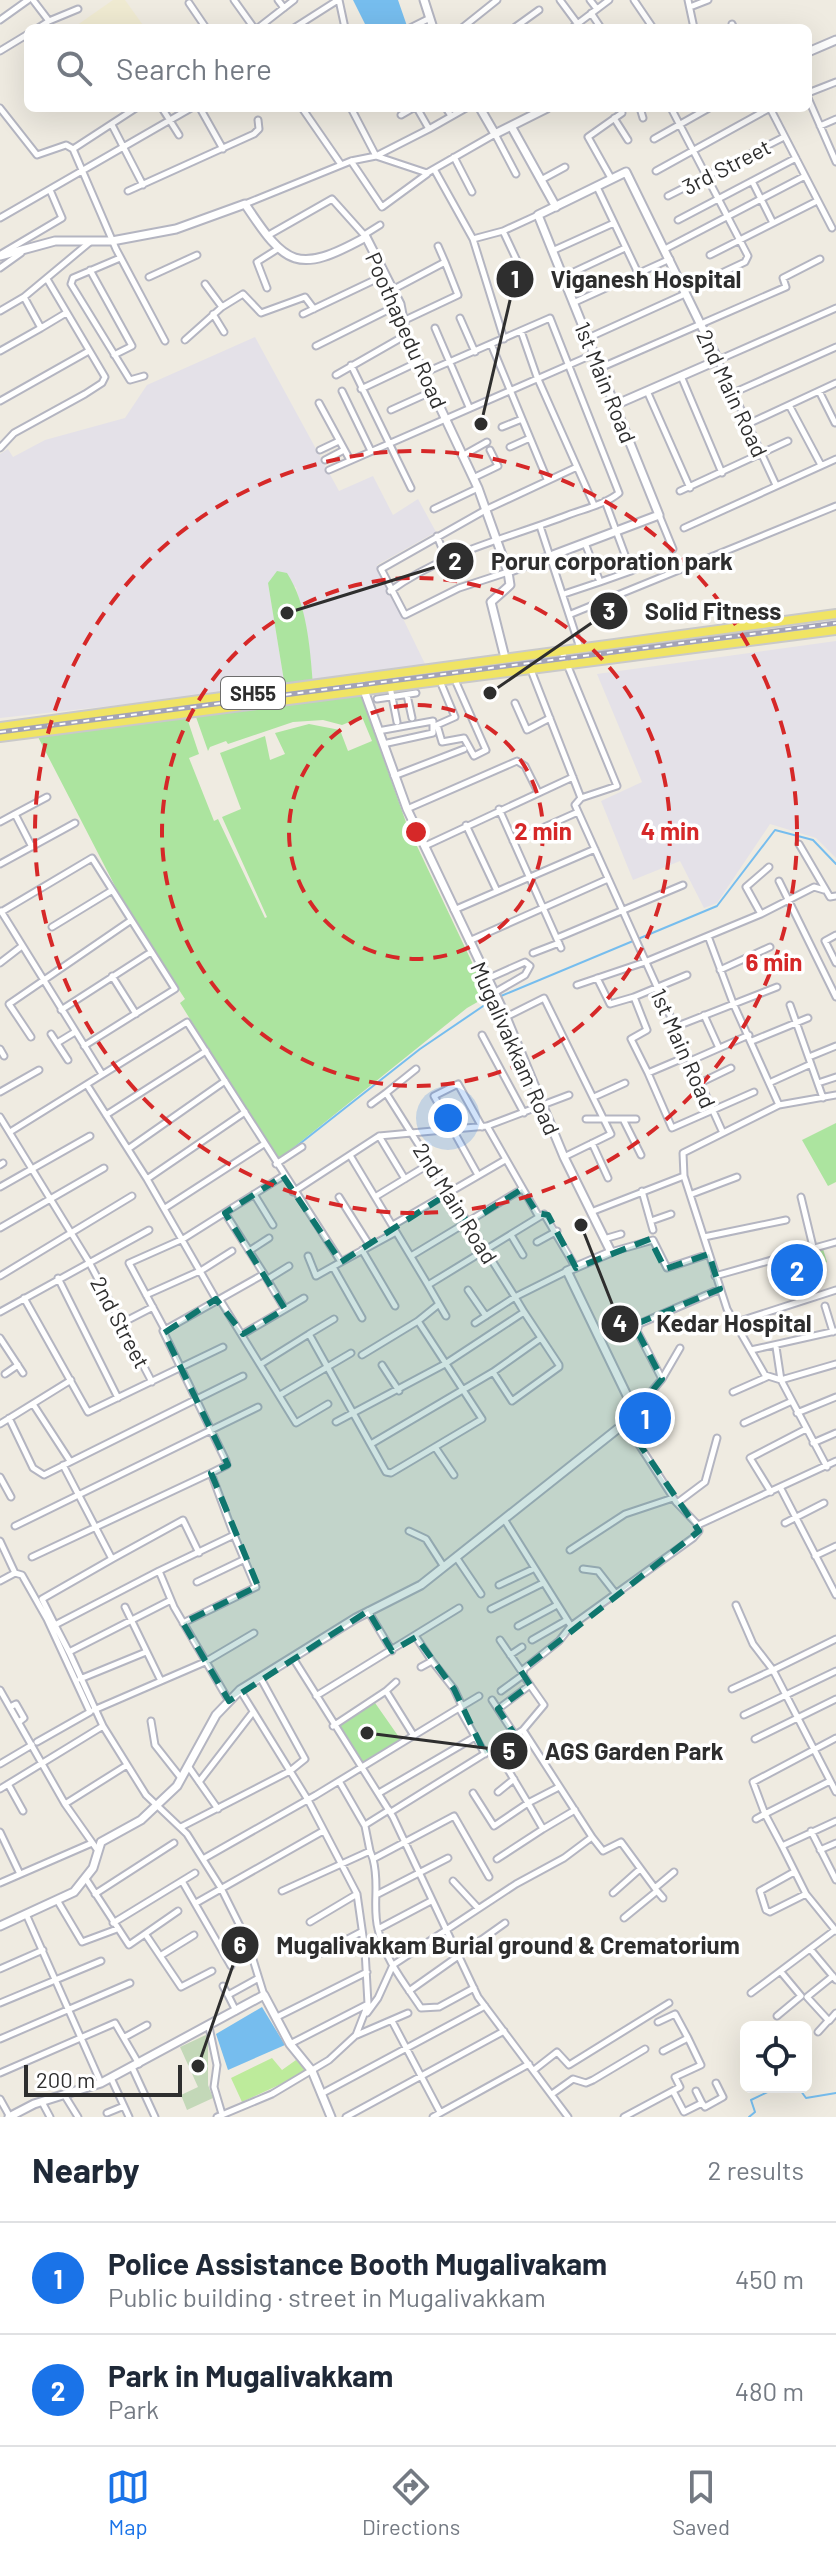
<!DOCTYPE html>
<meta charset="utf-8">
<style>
body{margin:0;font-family:Barlow,sans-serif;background:#f2f2f3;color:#1f2937}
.controls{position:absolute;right:24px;bottom:24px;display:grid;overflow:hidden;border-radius:12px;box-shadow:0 8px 32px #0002}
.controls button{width:72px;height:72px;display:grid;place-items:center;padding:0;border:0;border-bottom:2px solid #e0e1e3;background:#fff;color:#1f2937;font:40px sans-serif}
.scale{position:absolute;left:24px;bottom:20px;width:158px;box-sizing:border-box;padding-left:8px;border:4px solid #2e2e2e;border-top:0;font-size:22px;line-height:28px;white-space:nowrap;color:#2e2e2e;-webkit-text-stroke:6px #fff;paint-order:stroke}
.you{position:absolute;left:448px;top:1118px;width:28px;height:28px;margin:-20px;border:6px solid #fff;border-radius:50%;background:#1a73e8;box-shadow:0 0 0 12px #1a73e833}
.badge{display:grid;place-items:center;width:52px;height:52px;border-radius:50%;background:#1a73e8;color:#fff;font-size:26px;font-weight:700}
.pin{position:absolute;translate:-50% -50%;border:4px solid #fff;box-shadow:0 2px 8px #0006}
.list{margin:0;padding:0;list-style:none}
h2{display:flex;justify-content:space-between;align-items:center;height:104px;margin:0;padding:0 32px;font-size:34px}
h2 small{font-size:26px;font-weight:400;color:#747a83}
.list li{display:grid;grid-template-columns:52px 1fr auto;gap:24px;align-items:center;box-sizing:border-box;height:112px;padding:0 32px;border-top:2px solid #e0e1e3}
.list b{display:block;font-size:30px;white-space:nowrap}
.list p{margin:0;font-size:26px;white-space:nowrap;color:#747a83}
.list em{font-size:26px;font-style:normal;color:#747a83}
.icon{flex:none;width:44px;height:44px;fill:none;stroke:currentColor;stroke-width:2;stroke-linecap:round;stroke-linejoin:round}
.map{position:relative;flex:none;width:836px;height:2117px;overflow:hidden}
.search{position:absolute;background:#fff;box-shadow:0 8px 32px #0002;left:24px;right:24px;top:24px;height:88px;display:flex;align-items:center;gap:20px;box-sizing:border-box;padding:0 28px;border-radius:12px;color:#747a83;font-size:30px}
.sheet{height:328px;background:#fff}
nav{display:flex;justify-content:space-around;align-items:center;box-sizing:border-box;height:112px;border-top:2px solid #e0e1e3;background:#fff;font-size:22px;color:#747a83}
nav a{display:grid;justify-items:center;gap:4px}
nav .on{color:#1a73e8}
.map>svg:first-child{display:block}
</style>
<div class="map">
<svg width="836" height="2117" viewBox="0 0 836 2117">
<rect width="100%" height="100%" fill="#efebe1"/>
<path fill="#e4e1e8" d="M255,337l84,154 34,-15 20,39 25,-16 18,33 -59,33 50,103 -114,16 -5,-46 -12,-51 -28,-4 17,104 -285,31v-264l8,-5 5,8 32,-17 80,-22 22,-33z
M836,641v217l-20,-20 -46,-14 -53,79 -13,5 -24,-47 -47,19 -32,-79 41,-19 -45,-108z"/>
<path fill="#efead1" d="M113,0h12l20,28h-72z"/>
<path fill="#ace49f" d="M277,571l10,2c20,31 23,74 26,111l-28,3 -17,-104z
M361,695l46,130 81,171 -21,12 -189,152 -98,-157 5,-4 -53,-80 -94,-182 149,-19 12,36 -10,4 25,63 4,-2 47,99 2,-1 -45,-100 19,-8 -21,-56 45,-17 5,24 15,-6 -10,-21 34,-9 31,6 8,21 24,-10 -10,-24 -20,8 -19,-5 -30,2 -65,22 -2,-3 -16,6 -2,4 -12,-34z
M836,1123v59l-8,4 -26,-46z
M823,1249l4,13 -10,3 3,11 -38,12 -10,-24z
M373,1700l28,40 -40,28 -27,-42z"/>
<path fill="#c3d8b8" d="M208,2034v51l5,13 -26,12 -6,-15 17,-8 -18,-40z"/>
<path fill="#bdeb9b" d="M272,2058l10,12 14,-10 11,12 -65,30 -11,-24z"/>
<path fill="#76bdee" d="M353,0h45l9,26 -40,2z
M262,2007l23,38 -57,25 -12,-36z"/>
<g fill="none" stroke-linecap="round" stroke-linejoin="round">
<path stroke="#76bdee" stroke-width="2" d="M501,996l216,-90 58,-76 38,10 23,24
M288,1153l132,-104 75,-51
M798,2087l8,11 30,-5
M749,2117l6,-5 -4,-12 27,-13"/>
<defs>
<path id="street" d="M33,0l16,21 29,-12
M234,0l20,28
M278,0l6,8
M339,0l6,28
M560,0l17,23
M590,0l7,9
M634,0l19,28
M688,0l6,28
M189,3l17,25
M690,7l18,-7
M591,13l10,15
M0,20l28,-20
M732,24l2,4
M38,28l11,-7
M258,28l36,-28
M294,28l44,-28
M410,28l20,-10
M462,28l35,-28
M514,28l25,-18
M572,28l37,-28
M0,51l28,-17
M808,93l28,-11
M808,98l28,64
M0,108l37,47 29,-10 7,4 43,100 49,92
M162,108l17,27
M200,108l23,41
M302,108l38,55
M351,108l25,48 53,-27
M417,108l12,21 37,-21
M446,108l5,8
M640,108l3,10
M671,108l77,148 -3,6 -34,16
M401,115l12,-7
M614,118l14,22
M112,125l31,60
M820,126l16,-7
M654,139l55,-31
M73,149l63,-41
M454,157l18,35
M351,161l31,46 45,-33
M434,169l39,70
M656,171l114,-63 62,120
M611,178l-23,-41 34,-24
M541,180l24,-13
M752,181l21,42
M597,187l41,86
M128,191l126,-57 5,-5 -1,-9
M668,196l116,-59
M245,204l106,-43 25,-5 51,17 68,-39 21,40
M0,218l191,-110
M678,220l118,-62
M503,231l-30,8 31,100
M364,235l16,-10
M267,236l65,-37 34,38
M438,246l7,16
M665,249l140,-73
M552,251l62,-28
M1,254l61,-36 -12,-28
M710,255l107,-54
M120,258l-47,20 -2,6 59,96 14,-4
M0,268l21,-15
M90,270l42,76 -18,9
M149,277l48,-22
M563,277l62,-29
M527,282l-24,-51 35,-16
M205,284l17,23 21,-13 18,19 44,-16 9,12
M267,288l-10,-26 19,-12
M394,289l51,-27 13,33 -53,25
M573,303l97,-44
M0,311l24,-14 66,-55
M213,314l11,18
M303,314l82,-39
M460,318l15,34
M41,328l25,-15
M435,328l34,79
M521,331l16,46 57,128
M588,338l97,-44
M185,340l37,-33
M491,344l56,135
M316,346l84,-42
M0,351l41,-23 -17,-31
M351,365l60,123
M600,368l186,-81 -3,-9 37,-19
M336,375l70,-40
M681,376l41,97
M361,389l57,-27
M342,391l29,60
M647,391l43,97
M819,391l16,32
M733,393l103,-46
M0,401l87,-49
M319,403l31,57
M789,405l32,60
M391,410l42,-19
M748,424l88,-41
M502,427l20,-8
M510,447l20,-9
M0,448l14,-15 71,-39 17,-11 3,-6 -58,-98
M320,450l19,-9
M462,456l25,-14
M325,460l19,-10
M329,470l265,-116
M473,478l25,-12 -8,-16
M776,485l-58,-125 118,-52
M680,491l108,-50
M434,509l44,-21
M659,515l14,34
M540,526l40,122
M684,528l152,-69
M437,536l9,22
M631,571l23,-11
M508,572l-49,16 -54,27 -24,-46 106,-60 90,-42
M600,582l31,-11 -26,-70
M390,591c54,-39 116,-52 178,-76 16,-6 38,-11 51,-22l-69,-175 -126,55
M564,594l36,-12 -15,-39
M571,614l265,-108
M562,652l55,134 -36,12
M531,670l50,128 -6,7 148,328
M440,681l15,36 -18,8 5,17 22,-4 10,18 12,-6 -31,-70
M390,687l7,35
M407,695l5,23
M377,699l39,-6
M515,703l12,27 23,-12
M378,731l55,-10v12l-50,11
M394,776l70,-27
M407,809l110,-48 8,5 13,26
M499,809l62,139
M15,814l32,-17
M0,822l15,-8 17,33
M466,825l31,66
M513,841l65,-29
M799,844l31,53 6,-1
M425,846l148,-69
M0,864l75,-41
M779,881l57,116
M454,910l141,-61
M1,911l101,163
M1,912l91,-54 83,131 -91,57
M761,914l-15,-27 23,-20
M52,927l59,-36
M836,935l-11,6 11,22
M708,936l25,67 46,102 -96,48 1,23 43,133 38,66 16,5 46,87
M557,938l126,-53
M469,941l139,-62
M533,953l26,-10
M0,963l22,-17
M720,970l50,-23
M687,975l-53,22 13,33 -16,9 17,34 40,-17
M112,976l24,38
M597,978l13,26 24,-7
M487,979l38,-17 5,4 -5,9 -31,18
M577,985l68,-23 116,-48 53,-27 10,3
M790,1005l33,93
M61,1010l90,-58
M704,1015l15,33
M506,1017l38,-19 67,136 -47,23
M675,1027l102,-40
M51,1034l17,26
M482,1035l42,78
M31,1037l-22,-33 121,-83
M752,1041l56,-23
M57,1043l18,-11
M0,1049l4,7
M809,1057l27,-11
M690,1061l59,-26
M416,1069l-30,24 129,204 52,-26
M648,1073l24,55 82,-36
M700,1083l31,-15
M769,1083l42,-19
M818,1083l18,-6
M87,1085l60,94 69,120
M0,1092l39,-22
M594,1097l31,-14
M371,1104l15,-11
M779,1105l57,-10
M106,1115l100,-64
M0,1117l89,145 63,120
M586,1119h50
M623,1119l18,36
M487,1126l52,91
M10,1132l177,-110 154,240 55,-30
M379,1136l26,43
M592,1143l16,35
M128,1149l97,-68
M351,1157l77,128 116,-71 32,54
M276,1164l26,-17
M0,1165l3,-2
M478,1175l-44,-79 24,-12 24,43
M147,1179l98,-67
M0,1187l90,-51
M642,1191l11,39
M293,1192l86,-56 108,-10 82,-31
M254,1194l19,31
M692,1194l45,-17
M339,1197l31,49
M375,1197l56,-34
M801,1197l13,54
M165,1208l99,-64
M591,1212l93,-36
M225,1213l39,61 -101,57 63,130 1,4 -16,8 23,62 -75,36 15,36 55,94
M651,1221l20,-7
M393,1225l112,-65
M0,1228l104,-60
M511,1235l12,20
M704,1237l82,-17
M604,1239l17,-5
M537,1242l20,-11
M362,1250l33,56
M249,1251l20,-13
M611,1252l42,-12 14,28 42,-14
M308,1256l8,20 25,-14
M411,1256l111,-67
M333,1267l29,51
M264,1274l21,35
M0,1276l132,-80
M715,1276l121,-34
M58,1278l60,120
M268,1279l21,-13
M468,1290l18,26
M146,1295l56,-25 30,-19
M24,1298l64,114 135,-65
M220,1300l76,123 32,-19
M439,1304l7,12
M825,1306l8,26
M0,1312l149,-82
M524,1312l35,53v2l-47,34 -19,-29 48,-34
M122,1323l31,-16
M734,1323l102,-33
M164,1328l-35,-65 54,-24 100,-63
M243,1334l61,-36
M309,1334l25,-15
M0,1338l23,35
M776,1347l5,33 55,-16
M751,1350l85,-19
M362,1355l56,-34
M261,1364l48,-30 77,138 5,1 91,-54 -64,-98 21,-17 -11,-19
M382,1365l17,26
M5,1374l13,-9
M662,1379l18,-31
M733,1392l34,-15
M280,1395l71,-42
M33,1404l37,57
M632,1405l15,-8 15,-18 -25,-48 2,-7 81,-35
M797,1413l39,-16
M633,1414l8,4 13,-9
M9,1418l24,50 11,7 199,-99
M336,1422l109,-58 79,-52 -9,-15 -40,26
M625,1423l51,79 22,23 138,-64
M744,1423l46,-21
M0,1424l71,-44
M813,1443l23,-10
M371,1444l122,-72
M435,1447l19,28
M0,1477l11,20
M780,1487l56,108
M771,1492l-21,-34 56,-29
M677,1503l28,-21 12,-44
M504,1519l67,107
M785,1523l39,-20
M15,1526l243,-119
M409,1531l17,8 18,28
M0,1541l15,32 -15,8
M570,1550l55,-36 48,-16
M815,1556l21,-10
M32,1557l179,-84
M456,1557l25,37
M112,1559l71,-39 16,33
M583,1569l15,2 18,23
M15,1573l7,2 25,44 43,93 -53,30
M197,1582l48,-23
M499,1585l34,-16
M125,1607l36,74 44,-19 49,-29
M491,1609l52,-26
M368,1611l24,40
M183,1623l73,-36 -22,-52
M55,1625l-13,-26 70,-40 -49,-94
M518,1626l39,-21
M416,1637l16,24
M836,1639l-63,31 63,122
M500,1640l22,32
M532,1640l35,-20
M69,1652l-14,-27 104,-54
M510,1655l12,-8
M293,1658l100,159 85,180 90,120
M421,1667l11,-6 22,28 8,17
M80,1679l66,-27
M732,1689l41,-19 -20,-26 -17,-39
M0,1690l65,114 31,44
M386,1691l10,-9
M501,1691l22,-16 1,-6 35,-28 12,-15 122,-88 6,-7 -1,-6
M316,1696l143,-88
M492,1700l23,35
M10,1707l6,-3 8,14 -5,4
M459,1708l20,-12
M498,1709l32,-24
M94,1710l67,-29
M744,1715l92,-44
M151,1721l4,24 26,33
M103,1726l43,69 41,39 34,54 26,52 17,55
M333,1726l53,-35 28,45
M755,1739l81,-40
M495,1748l33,55 31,-16
M0,1764l32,-19
M188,1766l30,43
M339,1781l26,45 5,25
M199,1782l54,-70
M8,1784l15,27
M0,1789l103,-63 -34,-74 102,-52
M498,1792l16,-13
M379,1793l96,-56
M473,1793l21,33 34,-23 15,26 32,-19
M65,1804l62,-39
M391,1812l132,-82
M756,1819l9,-5 -12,-32 83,-44
M836,1821l-54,25 24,48 30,37
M365,1825l24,-15
M181,1827l109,-56 15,-12 -45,-82
M811,1831l25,49
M0,1832l20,42
M592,1837l11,14 18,-9 36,49 -33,27
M782,1846l-17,-32 65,-33
M820,1850l16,-7
M203,1859l113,-64 143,-87 26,46
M373,1859c7,26 -1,46 5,70 6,29 27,55 43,79l18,-1 35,-19
M497,1859l46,-30
M794,1872l-34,19 6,19 4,2 36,-18
M86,1879l43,66 49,-34
M182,1881l49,85
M453,1881l25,27
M0,1883l92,-40
M655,1888l19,-16
M282,1891l88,-40 3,8 81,-43 35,61
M657,1891l6,7
M613,1893l27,-24
M95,1894l79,-51
M378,1894l70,-36
M57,1900l25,42 35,-13
M196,1903l127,-72
M26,1914l75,169
M310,1922l47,-28
M113,1923l82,-50
M378,1929l53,-28
M146,1935l35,52 31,-16
M811,1950l25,30
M321,1953l40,-21
M160,1956l34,-21
M0,1969l43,-19
M833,1976l-26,21 22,24 7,-8
M223,1986l5,9
M409,1991l96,-68
M751,1993l84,-63
M0,2003l101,-42
M236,2011l-8,-16 29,-16
M367,2013l11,-15 15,-33 123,-81 48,-26 28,-21 -69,-107 21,-25 -21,-30
M777,2016l24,-20 -20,-24
M277,2017l90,-45
M392,2021l48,91
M658,2022l17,-8 13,24
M209,2027l8,38 -3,22 8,27
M818,2032l10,-11
M357,2035l51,-22
M125,2037l22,-12
M0,2039l130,-56
M290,2044l78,-40
M132,2067l23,50
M534,2070l23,-18 12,13 100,-62
M0,2073l115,-50 24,41
M111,2078l18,39
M673,2091l11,21 18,-9 -6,-12
M321,2094l164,-88
M552,2094l21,-15 13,4 7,-3 52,-31
M65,2096l13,21
M0,2099l10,18
M42,2102l8,15
M702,2103l3,4 18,-10 -7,-14
M107,2113l17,-7
M217,2117l55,-23 57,-34 27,-25 12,-31 -3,-54 -8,-56 -49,-94 -68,-110
M346,2117l158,-86
M433,2117l96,-53
M624,2117l56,-30 -5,-10 26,-12 -13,-27 -25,13"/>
<path id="secondary" d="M424,0l9,28
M808,52l28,-12
M480,108l15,26 52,-26
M511,126l45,81
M0,256l55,-15h57l64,-12 69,-25c41,62 52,71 121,33l34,67 6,31 72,153 30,84 2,13 -19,17 14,56
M508,572l151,-57 -121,-300 88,-43 92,188 -103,45
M0,1926l74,-34 19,-24 8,-26 40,-22 36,-34 39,-71 24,-25 116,-72 65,-33 204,-162 9,-13 -67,-139 44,-19 -47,-95 -58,-140 -99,-208 -47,-130
M9,2117l25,-13 67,-21 163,-88 26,49 22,27 19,46"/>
<path id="primary" d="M0,727l836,-113
M0,737l836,-107"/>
</defs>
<use href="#street" stroke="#b4b5c1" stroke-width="9"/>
<use href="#secondary" stroke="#b4b5c1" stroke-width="11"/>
<use href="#primary" stroke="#c9c9c9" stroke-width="12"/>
<use href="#street" stroke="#fff" stroke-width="5"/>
<use href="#secondary" stroke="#fff" stroke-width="7"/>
<use href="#primary" stroke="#f0e464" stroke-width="8"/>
<defs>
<path id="rail" d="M0,732l836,-109"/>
</defs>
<use href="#rail" stroke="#a3a3b7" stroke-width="5"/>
<use href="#rail" stroke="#fff" stroke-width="2" stroke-dasharray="6" stroke-linecap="butt"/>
</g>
<path fill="#0f766e" fill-opacity="0.2" stroke="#0f766e" stroke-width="6" stroke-dasharray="16 10" stroke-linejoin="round" d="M283,1176l58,86 108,-69 19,30 54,-34 15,24 11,2 28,53 74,-29 15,30 44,-15 11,35 -86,36 28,54 -37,44 74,108 -178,140 9,14 -32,24 17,26 -30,19 -31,-65 -38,-52 -24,14 -24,-40 -139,90 -46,-78 75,-37 -47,-113 17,-8 -64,-132 52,-34 27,35 42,-25 -60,-96z"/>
<g fill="none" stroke="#d62828" stroke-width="4" stroke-dasharray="14 10">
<circle cx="416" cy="832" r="127"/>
<circle cx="416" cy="832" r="254"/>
<circle cx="416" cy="832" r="381"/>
</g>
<g text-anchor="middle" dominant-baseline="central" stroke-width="7" stroke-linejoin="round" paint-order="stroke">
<rect fill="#fff" stroke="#6d6d6d" stroke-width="2" x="221" y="677" width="64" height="32" rx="6"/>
<g font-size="20" font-weight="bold" fill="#2e2e2e">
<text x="253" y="693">SH55</text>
</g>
<g font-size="22" fill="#2e2e2e" stroke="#fff">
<text transform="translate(726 166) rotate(-27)">3rd Street</text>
<text transform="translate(407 330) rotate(66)">Poothapedu Road</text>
<text transform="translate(606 382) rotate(68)">1st Main Road</text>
<text transform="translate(733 393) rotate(65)">2nd Main Road</text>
<text transform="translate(516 1048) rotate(66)">Mugalivakkam Road</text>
<text transform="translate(684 1048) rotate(66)">1st Main Road</text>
<text transform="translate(456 1203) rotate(58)">2nd Main Road</text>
<text transform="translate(121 1322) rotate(62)">2nd Street</text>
</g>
</g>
<circle cx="416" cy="832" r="12" fill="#d62828" stroke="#fff" stroke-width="4"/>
<g font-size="24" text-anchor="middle" font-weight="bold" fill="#d62828" stroke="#fff" stroke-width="7" stroke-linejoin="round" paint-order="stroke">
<text x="543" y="840">2 min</text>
<text x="670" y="840">4 min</text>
<text x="774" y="971">6 min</text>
</g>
<path fill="none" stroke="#2e2e2e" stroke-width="3" d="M481 424L515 279M287 613L455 561M490 693L609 611M581 1225L620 1324M367 1733L509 1751M198 2066L240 1945"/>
<g fill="#2e2e2e" stroke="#fff" stroke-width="3">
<circle cx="481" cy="424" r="8"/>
<circle cx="287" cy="613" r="8"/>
<circle cx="490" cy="693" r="8"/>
<circle cx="581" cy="1225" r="8"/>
<circle cx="367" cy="1733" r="8"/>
<circle cx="198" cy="2066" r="8"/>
<circle cx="515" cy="279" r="20"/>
<circle cx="455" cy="561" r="20"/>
<circle cx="609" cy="611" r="20"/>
<circle cx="620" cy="1324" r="20"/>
<circle cx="509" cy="1751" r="20"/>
<circle cx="240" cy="1945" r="20"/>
</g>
<g font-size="24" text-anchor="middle" font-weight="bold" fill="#fff">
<text x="515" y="288">1</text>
<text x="455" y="570">2</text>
<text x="609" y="620">3</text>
<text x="620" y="1332">4</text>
<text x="509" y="1760">5</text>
<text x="240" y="1954">6</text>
</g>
<g font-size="24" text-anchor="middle" font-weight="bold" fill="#2e2e2e" stroke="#fff" stroke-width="7" stroke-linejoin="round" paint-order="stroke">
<text x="646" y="288">Viganesh Hospital</text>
<text x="612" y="570">Porur corporation park</text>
<text x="713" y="620">Solid Fitness</text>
<text x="734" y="1332">Kedar Hospital</text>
<text x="634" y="1760">AGS Garden Park</text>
<text x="508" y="1954">Mugalivakkam Burial ground &amp; Crematorium</text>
</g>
</svg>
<div class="controls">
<button><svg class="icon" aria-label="locate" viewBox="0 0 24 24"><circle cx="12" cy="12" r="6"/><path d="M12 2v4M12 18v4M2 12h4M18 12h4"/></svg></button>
</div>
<div class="scale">200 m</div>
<div class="you"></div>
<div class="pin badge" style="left:645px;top:1418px">1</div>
<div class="pin badge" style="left:797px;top:1270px">2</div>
<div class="search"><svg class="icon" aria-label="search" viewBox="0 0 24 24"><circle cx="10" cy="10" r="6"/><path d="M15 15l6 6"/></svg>Search here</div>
</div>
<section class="sheet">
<h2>Nearby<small>2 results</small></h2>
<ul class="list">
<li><span class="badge">1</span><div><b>Police Assistance Booth Mugalivakam</b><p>Public building · street in Mugalivakkam</p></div><em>450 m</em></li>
<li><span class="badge">2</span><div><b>Park in Mugalivakkam</b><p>Park</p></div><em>480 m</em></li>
</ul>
</section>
<nav>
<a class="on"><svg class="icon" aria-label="map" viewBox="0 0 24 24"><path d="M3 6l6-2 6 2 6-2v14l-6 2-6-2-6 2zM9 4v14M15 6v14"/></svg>Map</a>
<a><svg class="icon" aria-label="directions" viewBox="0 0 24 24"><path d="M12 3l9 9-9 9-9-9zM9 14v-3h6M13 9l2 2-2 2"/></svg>Directions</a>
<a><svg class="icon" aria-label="saved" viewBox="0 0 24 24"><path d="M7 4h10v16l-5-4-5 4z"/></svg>Saved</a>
</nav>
